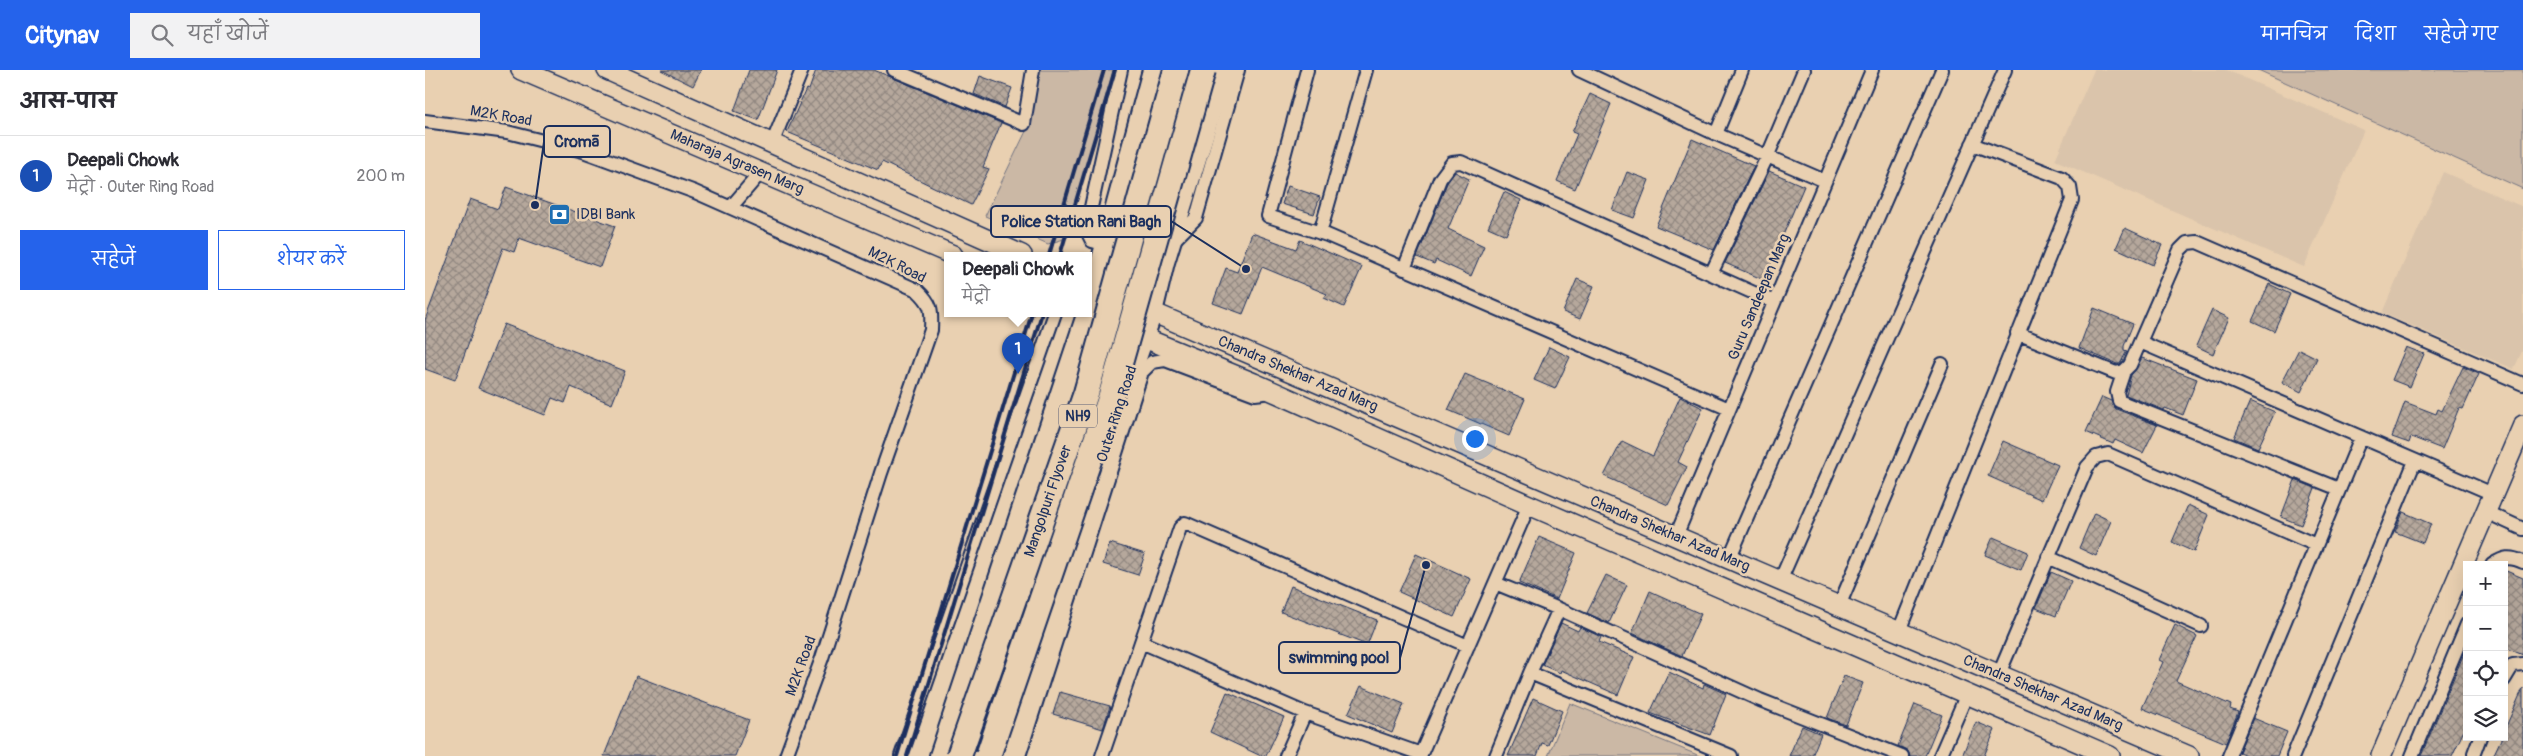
<!DOCTYPE html>
<html lang="hi">
<meta charset="utf-8">
<style>
body{margin:0;font-family:Pangolin,"Playpen Sans Deva",sans-serif;background:#f2f2f3;color:#2b2b33}
.controls{position:absolute;right:15px;bottom:15px;display:grid;overflow:hidden;border-radius:0px;box-shadow:0 5px 20px #0002}
.controls button{width:45px;height:45px;display:grid;place-items:center;padding:0;border:0;border-bottom:1px solid #e1e1e2;background:#fff;color:#2b2b33;font:25px sans-serif}
.you{position:absolute;left:1049px;top:368px;width:18px;height:18px;margin:-12px;border:4px solid #fff;border-radius:50%;background:#1a73e8;box-shadow:0 0 0 8px #1a73e833}
.badge{display:grid;place-items:center;width:32px;height:32px;border-radius:50%;background:#2563eb;color:#fff;font-size:16px;font-weight:700}
.pin{position:absolute;translate:-50% -41px;filter:drop-shadow(0 1px 2px #0008)}
.pin::after{content:'';position:absolute;top:26px;width:18px;height:15px;background:inherit;clip-path:polygon(0 0,100% 0,50% 100%)}
.popup{position:absolute;left:519px;top:182px;width:148px;height:65px;box-sizing:border-box;display:grid;place-content:center;border-radius:0px;background:#fff;filter:drop-shadow(0 1px 4px #0005);font-size:16px;white-space:nowrap;color:#7c7c81}
.popup b{font-size:19px;color:#2b2b33}
.popup::after{content:'';position:absolute;left:50%;top:100%;margin-left:-10px;border:10px solid transparent;border-top-color:#fff}
.list{margin:0;padding:0;list-style:none}
h2{display:flex;justify-content:space-between;align-items:center;height:65px;margin:0;padding:0 20px;font-size:21px}
h2 small{font-size:16px;font-weight:400;color:#7c7c81}
.list li{display:grid;grid-template-columns:32px 1fr auto;gap:15px;align-items:center;box-sizing:border-box;height:80px;padding:0 20px;border-top:1px solid #e1e1e2}
.list b{display:block;font-size:19px;white-space:nowrap}
.list p{margin:0;font-size:16px;white-space:nowrap;color:#7c7c81}
.list em{font-size:16px;font-style:normal;color:#7c7c81}
.actions{display:flex;gap:10px;padding:15px 20px}
.actions a{flex:1;padding:11px 0;border:1px solid #2563eb;border-radius:0px;text-align:center;font-size:18px;color:#2563eb}
.actions .main{background:#2563eb;color:#fff}
.icon{flex:none;width:28px;height:28px;fill:none;stroke:currentColor;stroke-width:2;stroke-linecap:round;stroke-linejoin:round}
.map{position:relative;flex:none;width:2098px;height:686px;overflow:hidden}
header{display:flex;align-items:center;gap:30px;box-sizing:border-box;height:70px;padding:0 25px;background:#2563eb;color:#fff}
header strong{font-size:24px}
nav{display:flex;gap:28px;margin-inline-start:auto;font-size:18px}
.search{width:350px;height:45px;background:#f2f2f3;display:flex;align-items:center;gap:12px;box-sizing:border-box;padding:0 18px;border-radius:0px;color:#7c7c81;font-size:19px}
main{display:flex}
aside{flex:1;background:#fff}
.map>svg:first-child{display:block}
</style>
<header>
<strong>Citynav</strong>
<div class="search"><svg class="icon" aria-label="search" viewBox="0 0 24 24"><circle cx="10" cy="10" r="6"/><path d="M15 15l6 6"/></svg>यहाँ खोजें</div>
<nav><a>मानचित्र</a><a>दिशा</a><a>सहेजे गए</a></nav>
</header>
<main>
<aside>
<h2>आस-पास<small></small></h2>
<ul class="list">
<li><span class="badge" style="background:#1a4fb4">1</span><div><b>Deepali Chowk</b><p>मेट्रो · Outer Ring Road</p></div><em>200 m</em></li>
</ul>
<div class="actions"><a class="main">सहेजें</a><a>शेयर करें</a></div>
</aside>
<div class="map">
<svg width="2098" height="686" viewBox="0 0 2098 686">
<defs>
<pattern id="building-cross-hatch" width="8" height="8" patternUnits="userSpaceOnUse" patternTransform="scale(1.25)"><rect width="8" height="8" fill="#b6a89c"/><path d="M0 0l8 8M0 8l8-8" fill="none" stroke="#938982"/></pattern>
</defs>
<rect width="100%" height="100%" fill="#e9d0b1"/>
<filter id="ink" filterUnits="userSpaceOnUse"><feTurbulence type="fractalNoise" baseFrequency=".02" numOctaves="2"/><feDisplacementMap in="SourceGraphic" scale="10" xChannelSelector="R" yChannelSelector="G"/><feConvolveMatrix kernelMatrix="1 2 1 2 8 2 1 2 1" color-interpolation-filters="sRGB"/></filter>
<g filter="url(#ink)">
<path fill="#dac4ab" d="M1669,0h132l138,60 -60,137 -249,-107z
M2018,102l80,35v142l-9,20 -132,-56z"/>
<path fill="#cbb8a5" stroke="#737482" d="M612,0h76l-46,168 -19,6 -63,-28 44,-91z
M1833,0h265v119z
M1145,633l130,53h-152z"/>
<path fill="url(#building-cross-hatch)" stroke="#1b2f5e" d="M236,0h40l-8,16z
M324,0h28l-19,50 -24,-9z
M391,0h58l127,53 -18,44 6,2 -18,36 -89,-43 -4,8 -91,-38 19,-43 3,1z
M555,6l32,12 -7,19 -31,-13z
M1165,24l21,10 -36,85 -18,-8 20,-47 -5,-2z
M1267,69l62,27 -40,84 -58,-24z
M1344,101l35,15 -40,94 -39,-17z
M1030,102l14,7 -21,50 36,17 -13,30 -35,-16 -2,4 -17,-7 30,-74z
M1202,102l22,8 -15,38 -22,-8z
M863,116l32,11 -6,17 -32,-10z
M81,117l109,39 -15,41 -81,-29 -5,14 -11,-4 -48,132 -30,-11v-49l45,-121 28,10z
M1079,122l17,8 -15,35 -18,-8z
M1700,158l37,17 -9,20 -37,-17z
M827,163l44,16 4,-9 62,27 -18,40 -20,-9 3,-4 -65,-27 -19,47 -30,-11 13,-35 11,4z
M1152,209l17,7 -14,33 -17,-7z
M1844,214l21,10 -16,37 -22,-10z
M1669,238l39,16 -9,22v4l3,1 -7,13h-3l-38,-16z
M1787,240l17,8 -16,36 -17,-8z
M79,254l121,47 -13,33 -41,-17 -6,16 -13,-5 -7,17 -67,-27z
M1124,277l21,10 -15,32 -21,-9z
M1981,277l18,7 -14,33 -18,-7z
M1874,279l18,9 -16,34 -19,-10z
M1717,288l55,21 -14,36 -18,-7 -1,2 -38,-15 5,-20z
M2038,297l16,7 -16,35 -4,-1 -17,41 -31,-12 -2,6 -17,-6 13,-35 31,12 2,-5 4,2z
M1040,304l60,25 -16,37 -61,-26z
M1255,327l23,11 -25,54 9,5 -19,38 -64,-29 18,-35 31,15z
M1677,327l9,4 5,8 41,16 -14,28 -28,-13 -2,4 -27,-12z
M1825,331l25,11 -17,36 -24,-10z
M1578,371l55,24 -16,35 -54,-24z
M1870,410l20,8 -14,37 -20,-8z
M1763,435l21,10 -15,37 -22,-10z
M1978,442l28,12 -8,19 -28,-11z
M1669,443l17,8 -15,35 -17,-8z
M1114,467l37,16 -19,46 -38,-16z
M1568,467l35,15 -7,18 -36,-15z
M685,473l35,11 -7,21 -35,-11z
M991,484l55,25 -17,38 -55,-25z
M2079,500l19,8v77l-19,-8z
M1626,502l20,9 -15,35 -20,-8z
M1181,505l21,10 -18,38 -22,-10z
M866,516l86,34 -10,25 -86,-33z
M1225,521l51,23 -19,42 -50,-23z
M1136,553l17,8 2,-4 21,10 -2,5 35,15 -16,38 -57,-25 -1,3 -18,-8z
M1750,555l22,11 -21,45 55,24 -1,4 8,3 -12,31 -84,-35 21,-46 -4,-2z
M2042,576v78l-15,32h-31z
M1244,602l34,16 1,-4 22,10 -16,41 -60,-22z
M211,606l113,44 -14,36h-131z
M1419,606l19,7 -17,42 -19,-7z
M936,616l43,18 -12,29 -44,-19z
M2098,618v68h-30l9,-19h2v-6z
M635,622l50,14 -7,23 -50,-15z
M802,622l57,25 -18,39h-5l-51,-24z
M1108,628l29,13 -14,34 -6,-2 -5,13h-29z
M1490,634l27,11 -17,41h-15l-2,-5 -10,-5z
M1828,648l34,14 -10,24h-29l-9,-4z
M1551,652l19,8 -11,26h-22z
M1377,656l19,8 -9,22h-23z"/>
<g fill="none" stroke-linecap="round" stroke-linejoin="round">
<defs>
<path id="street" d="M469,0l130,54 9,-54
M882,0l-39,146 59,19 402,174
M1154,0l137,64 109,47
M0,51l82,11 76,19 112,41 222,98c15,14 15,19 14,40l-50,143 -59,185 -36,98
M1291,64l26,-64
M347,74l30,-74
M306,137l30,-35
M895,163l46,-163
M747,172l24,-24 42,-148
M682,175l-15,-4 -4,-8v-12l33,-151
M979,199l36,-90 12,-16 9,-1 313,140
M1286,204l57,-119 36,-85
M1592,263l99,40 8,-2 6,-6 50,-115 7,-7 10,-1 326,142
M1715,272l353,152
M1699,301l-7,21 2,9 220,88
M2061,442l37,17
M1251,466l196,-466
M1623,487l153,69
M1304,489l213,-489
M2067,495c12,-8 18,-9 31,-3
M1355,511l225,-511
M1070,513l64,26
M1414,536l103,-242
M1474,561l173,-431 -2,-13 -8,-9 -90,-34
M716,572l164,71 -19,43
M1105,603l29,-64 201,91 142,56
M1574,604l88,-207 9,-10 12,-3 208,91
M2079,610l9,-15 10,-1
M880,643l116,41
M2049,683l6,-16
M476,686l154,-443
M594,686l123,-384 10,-10 13,-2 90,34 17,-2
M677,686l78,-228 5,-5 283,123
M995,686l109,-251
M1071,686l34,-83 201,83
M1515,686l27,-62
M1804,686l132,-319
M1868,686l122,-295
M1987,686l55,-132"/>
<path id="secondary" d="M96,0l432,185
M182,0l415,185
M727,242l1037,444
M717,267l112,46 275,122 581,251
M1956,686l142,-331"/>
<path id="primary" d="M694,337l33,-95 12,-50 59,-192
M515,686l147,-441 66,-245
M579,686l104,-317"/>
</defs>
<use href="#street" stroke="#1b2f5e" stroke-width="16"/>
<use href="#secondary" stroke="#1b2f5e" stroke-width="22"/>
<use href="#primary" stroke="#1b2f5e" stroke-width="24"/>
<use href="#street" stroke="#e9d0b1" stroke-width="12"/>
<use href="#secondary" stroke="#e9d0b1" stroke-width="19"/>
<use href="#primary" stroke="#e9d0b1" stroke-width="20"/>
<path stroke="#1b2f5e" stroke-width="4" d="M624,185l55,-185
M635,185l55,-185
M472,686l135,-443
M482,686l135,-443"/>
<defs>
<path id="highway-bridge" d="M534,686l127,-363 90,-323
M563,686l121,-354 94,-332"/>
</defs>
<use href="#highway-bridge" stroke="#1b2f5e" stroke-width="28" stroke-linecap="butt"/>
<use href="#highway-bridge" stroke="#e9d0b1" stroke-width="24"/>
</g>
</g>
<defs>
<symbol id="bank-square" viewBox="-11 -11 22 22"><rect x="-9" y="-9" width="18" height="18" rx="4" fill="#1f6fb2" stroke="#e9d0b1"/><path d="M-6-4H6V4H-6ZM0-2.3a2.3 2.3 0 1 0 0 4.6a2.3 2.3 0 1 0 0-4.6Z" fill="#fff"/></symbol>
</defs>
<g fill-rule="evenodd">
<use href="#bank-square" x="122" y="132" width="25" height="25"/>
</g>
<g text-anchor="middle" dominant-baseline="central" stroke-width="5" stroke-linejoin="round" paint-order="stroke">
<rect fill="#e9d0b1" stroke="#595f77" stroke-width="1" x="634" y="334.5" width="38" height="23" rx="4"/>
<g font-size="14" font-weight="bold" fill="#1b2f5e">
<text x="653" y="346">NH9</text>
</g>
<g font-size="15" fill="#1b2f5e" stroke="#e9d0b1">
<text transform="translate(76 46) rotate(10)">M2K Road</text>
<text transform="translate(312 92) rotate(23)">Maharaja Agrasen Marg</text>
<text transform="translate(472 195) rotate(27)">M2K Road</text>
<text transform="translate(1334 227) rotate(-67)">Guru Sandeepan Marg</text>
<text transform="translate(873 304) rotate(23)">Chandra Shekhar Azad Marg</text>
<text transform="translate(692 344) rotate(-72)">Outer Ring Road</text>
<text transform="translate(623 431) rotate(-71)">Mangolpuri Flyover</text>
<text transform="translate(1245 464) rotate(23)">Chandra Shekhar Azad Marg</text>
<text transform="translate(376 596) rotate(-70)">M2K Road</text>
<text transform="translate(1618 623) rotate(23)">Chandra Shekhar Azad Marg</text>
</g>
<g font-size="15" fill="#1b2f5e" stroke="#e9d0b1" text-anchor="start">
<text x="151" y="144">IDBI Bank</text>
</g>
</g>
<path fill="none" stroke="#1b2f5e" stroke-width="2" d="M110 135L119 72M821 199L746 151M1001 495L975 588"/>
<g fill="#1b2f5e" stroke="#e9d0b1" stroke-width="2">
<circle cx="110" cy="135" r="5"/>
<circle cx="821" cy="199" r="5"/>
<circle cx="1001" cy="495" r="5"/>
</g>
<g fill="#e9d0b1" stroke="#1b2f5e" stroke-width="2">
<rect x="119" y="56" width="66" height="31" rx="5"/>
<rect x="566" y="136" width="180" height="31" rx="5"/>
<rect x="854" y="572" width="121" height="31" rx="5"/>
</g>
<g font-size="16" text-anchor="middle" font-weight="bold" fill="#1b2f5e">
<text x="152" y="77">Cromā</text>
<text x="656" y="157">Police Station Rani Bagh</text>
<text x="914" y="593">swimming pool</text>
</g>
</svg>
<div class="controls">
<button>+</button>
<button>−</button>
<button><svg class="icon" aria-label="locate" viewBox="0 0 24 24"><circle cx="12" cy="12" r="6"/><path d="M12 2v4M12 18v4M2 12h4M18 12h4"/></svg></button>
<button><svg class="icon" aria-label="layers" viewBox="0 0 24 24"><path d="M12 4l9 5-9 5-9-5zM3 14l9 5 9-5"/></svg></button>
</div>
<div class="you"></div>
<div class="pin badge" style="left:593px;top:304px;background:#1a4fb4">1</div>
<div class="popup"><b>Deepali Chowk</b>मेट्रो</div>
</div>
</main>
